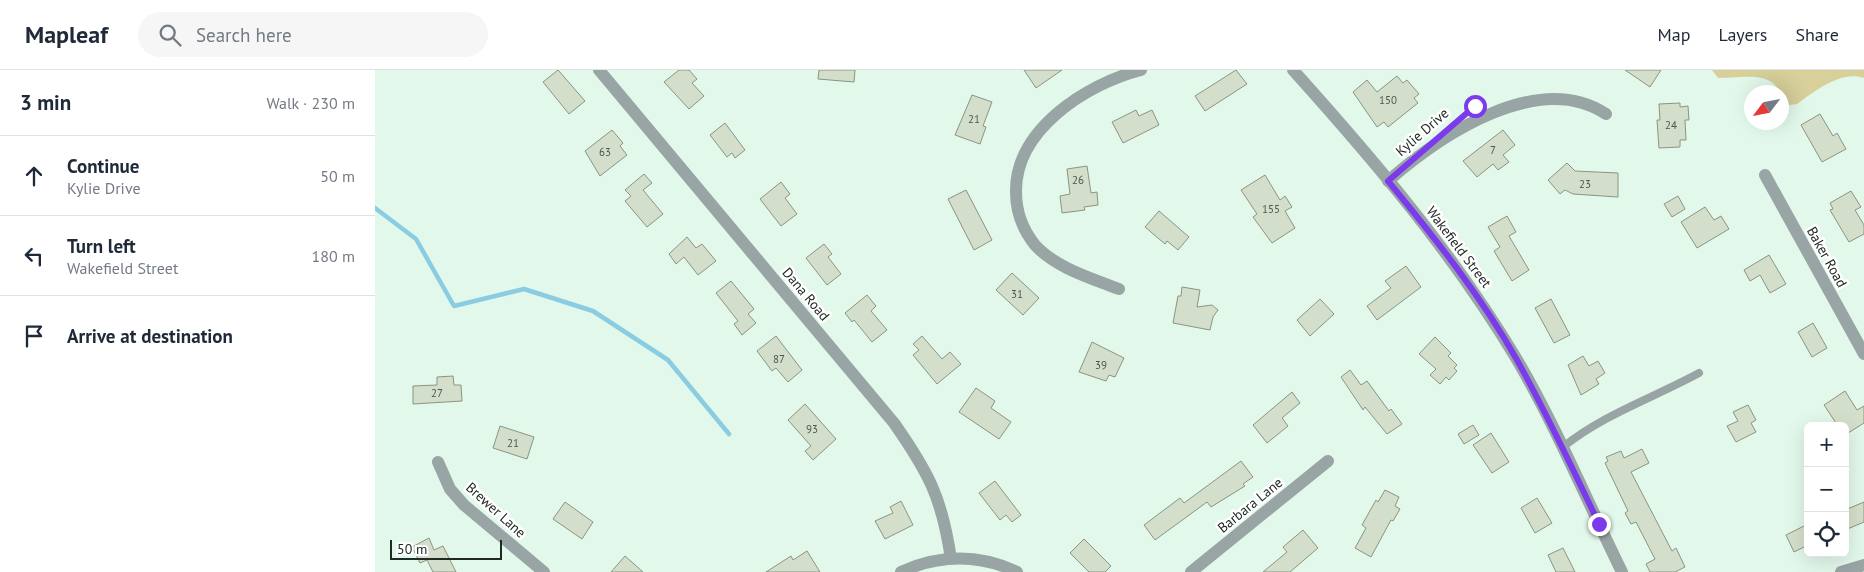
<!DOCTYPE html>
<meta charset="utf-8">
<style>
body{margin:0;font-family:"PT Sans",sans-serif;background:#f6f6f7;color:#1f2937}
.controls{position:absolute;right:15px;bottom:15px;display:grid;overflow:hidden;border-radius:8px;box-shadow:0 5px 20px #0002}
.controls button{width:45px;height:45px;display:grid;place-items:center;padding:0;border:0;border-bottom:1px solid #e0e1e3;background:#fff;color:#1f2937;font:25px sans-serif}
.compass{position:absolute;left:1369px;top:15px;width:45px;height:45px;border-radius:50%;background:#fff;box-shadow:0 5px 20px #0002;rotate:238deg}
.scale{position:absolute;left:15px;bottom:12px;width:112px;box-sizing:border-box;padding-left:5px;border:2px solid #212925;border-top:0;font-size:14px;line-height:18px;white-space:nowrap;color:#212925;-webkit-text-stroke:4px #fff;paint-order:stroke}
.stop{position:absolute;width:15px;height:15px;margin:-11px;border:4px solid #7c3aed;border-radius:50%;background:#fff}
.stop.end{background:#7c3aed;border-color:#fff;box-shadow:0 1px 5px #0008}
.list{margin:0;padding:0;list-style:none}
h2{display:flex;justify-content:space-between;align-items:center;height:65px;margin:0;padding:0 20px;font-size:21px}
h2 small{font-size:16px;font-weight:400;color:#747a83}
.list li{display:grid;grid-template-columns:32px 1fr auto;gap:15px;align-items:center;box-sizing:border-box;height:80px;padding:0 20px;border-top:1px solid #e0e1e3}
.list b{display:block;font-size:19px;white-space:nowrap}
.list p{margin:0;font-size:16px;white-space:nowrap;color:#747a83}
.list em{font-size:16px;font-style:normal;color:#747a83}
.icon{flex:none;width:28px;height:28px;fill:none;stroke:currentColor;stroke-width:2;stroke-linecap:round;stroke-linejoin:round}
.map{position:relative;flex:none;width:1489px;height:502px;overflow:hidden}
header{display:flex;align-items:center;gap:30px;box-sizing:border-box;height:70px;padding:0 25px;background:#fff;border-bottom:1px solid #e0e1e3}
header strong{font-size:24px}
nav{display:flex;gap:28px;margin-inline-start:auto;font-size:18px}
.search{width:350px;height:45px;background:#f6f6f7;display:flex;align-items:center;gap:12px;box-sizing:border-box;padding:0 18px;border-radius:28px;color:#747a83;font-size:19px}
main{display:flex}
aside{flex:1;background:#fff}
.map>svg:first-child{display:block}
</style>
<header>
<strong>Mapleaf</strong>
<div class="search"><svg class="icon" aria-label="search" viewBox="0 0 24 24"><circle cx="10" cy="10" r="6"/><path d="M15 15l6 6"/></svg>Search here</div>
<nav><a>Map</a><a>Layers</a><a>Share</a></nav>
</header>
<main>
<aside>
<h2>3 min<small>Walk · 230 m</small></h2>
<ul class="list">
<li><svg class="icon" aria-label="ahead" viewBox="0 0 24 24"><path d="M12 20V5M6 11l6-6 6 6"/></svg><div><b>Continue</b><p>Kylie Drive</p></div><em>50 m</em></li>
<li><svg class="icon" aria-label="left" viewBox="0 0 24 24"><path d="M17 20v-9H6M10 6l-5 5 5 5"/></svg><div><b>Turn left</b><p>Wakefield Street</p></div><em>180 m</em></li>
<li><svg class="icon" aria-label="arrive" viewBox="0 0 24 24"><path d="M6 21V4h12l-3 4 3 4H6"/></svg><div><b>Arrive at destination</b></div></li>
</ul>
</aside>
<div class="map">
<svg width="1489" height="502" viewBox="0 0 1489 502">
<rect width="100%" height="100%" fill="#e2f8eb"/>
<path fill="#d7d09b" d="M1337,0h152v8c-23,-8 -49,13 -67,26l-14,2c-1,-4 0,-9 -2,-12 -10,-24 -39,-16 -63,-16z"/>
<g fill="none" stroke-linecap="round" stroke-linejoin="round">
<path stroke="#8acce1" stroke-width="4.5" d="M0,138l41,31 38,67 70,-17 69,22 75,49 61,74"/>
</g>
<path fill="#d4dfcb" stroke="#8a9482" d="M183,0l27,31 -16,13 -26,-32z
M304,0h10l8,9 -5,4 12,13 -15,13 -25,-27z
M444,0h36l-1,12 -36,-3z
M649,0h38l-26,18z
M861,0l11,14 -42,27 -10,-15z
M1250,0h36l-11,17z
M1022,6l6,7 4,-3 12,14 -5,4 4,5 -30,24 -4,-5 -7,5 -24,-35 14,-12 10,12z
M597,25l20,7 -9,24 3,1 -6,17 -25,-9z
M1305,33v4l8,-1 1,14h-4l1,20h-6v7l-21,1 -2,-28h3l-1,-16z
M761,40l3,6 13,-6 7,15 -36,18 -11,-21z
M1445,44l13,22 4,-3 9,16 -24,13 -21,-37z
M350,53l20,27 -10,8 -3,-5 -5,4 -17,-22z
M237,60l11,13 -3,3 7,9 -27,21 -15,-25z
M1128,60l12,15 -12,10 6,7 -11,8 -5,-6 -16,13 -14,-16z
M1192,93l8,8 43,2v24l-45,-3 -8,-4 -5,4 -12,-14z
M712,96l4,27 6,-1 1,13 -14,2 1,3 -23,3 -2,-17 10,-2 -3,-25z
M269,104l8,9 -9,7 20,24 -16,13 -22,-26 6,-5 -6,-6z
M890,105l15,25 5,-4 7,11 -7,4 10,17 -23,15 -19,-26 4,-3 -16,-24z
M406,112l9,12 -5,4 12,16 -16,12 -21,-27z
M591,120l26,50 -18,10 -26,-51z
M1476,121l10,16 -6,3 9,15v9l-15,8 -19,-32 3,-1 -3,-6z
M1303,126l7,13 -13,8 -8,-13z
M1330,137l9,13 7,-4 8,13 -32,19 -16,-26z
M784,141l30,26 -11,13 -11,-9 -2,3 -20,-17z
M1132,146l9,16 -7,4 20,34 -17,11 -18,-30 6,-4 -12,-20z
M312,167l9,11 6,-4 14,17 -18,14 -14,-18 -8,7 -7,-10z
M449,174l8,10 -4,3 13,17 -14,11 -21,-27z
M1394,185l17,29 -16,9 -10,-18 -10,6 -6,-11z
M1031,196l15,21 -44,33 -10,-14 24,-18 -6,-7z
M637,203l27,25 -16,17 -27,-25z
M356,211l23,28 -6,5 8,9 -14,12 -8,-11 4,-3 -22,-28z
M807,217l18,3 -3,17 15,-2 6,5 -5,7 -3,13 -37,-7 5,-27h3z
M492,225l9,11 -5,5 16,19 -15,12 -18,-22 -2,2 -7,-9z
M945,229l14,15 -24,22 -13,-16z
M1176,229l19,36 -16,8 -19,-35z
M1438,253l14,25 -15,9 -14,-25z
M401,266l26,34 -14,12 -12,-14 -4,3 -15,-20z
M547,266l20,23 8,-7 11,12 -24,20 -24,-29 6,-5 -6,-6z
M1060,267l16,16 -3,3 9,9 -3,3 3,3 -8,9 -3,-3 -6,7 -10,-9 6,-6 -17,-15z
M717,272l32,16 -9,19 -6,-2 -3,6 -27,-9z
M1208,286l6,10 9,-5 7,12 -9,6 3,5 -18,11 -13,-30z
M975,300l11,15 6,-4 22,30 2,-2 11,15 -15,10 -22,-27 -2,3 -22,-33z
M78,306l1,9h7l1,16 -49,3v-18l24,-1v-8z
M601,318l19,13 -4,7 20,14 -12,17 -40,-27z
M1470,321l12,19 7,-4v17l-19,12v-9h-7l-14,-21z
M917,322l8,11 -18,15 6,8 -21,17 -14,-18z
M430,334l31,35 -23,21 -8,-9 6,-5 -23,-26z
M1373,335l8,15 -5,3 5,9 -20,10 -9,-16 11,-5 -5,-9z
M1098,355l6,10 -15,9 -6,-10z
M125,356l34,11 -7,22 -34,-11z
M1116,363l18,29 -17,11 -19,-28z
M1267,379l7,14 -18,9 41,79 4,-3 9,19 -10,5h-25l-4,-8 9,-5 -19,-37 -5,2 -6,-11 3,-2 -23,-48 3,-2 -2,-4 15,-6 3,7z
M866,391l12,16 -10,7 2,2 -34,21 -4,-5 -52,38 -11,-15 36,-27 4,5z
M620,411l26,34 -9,7 -6,-7 -6,5 -21,-27z
M1010,420l14,7 -4,9 5,3 -7,12 -2,-1 -20,37 -16,-9 11,-20 -4,-3 14,-25 2,2z
M1162,428l15,25 -17,10 -14,-25z
M526,431l12,24 -28,14 -10,-18 18,-8 -3,-6z
M190,432l28,20 -11,17 -29,-20z
M1489,432v20l-19,8v-20z
M1433,454v21l-14,7 -8,-17z
M928,460l15,18 -28,24h-27l24,-20 -4,-5z
M54,468l5,12 9,-4 13,26h-23l-6,-12 -7,3 -8,-16z
M709,469l27,27 -6,6h-16l-19,-19z
M1188,478l12,24h-19l-8,-17z
M432,481l13,21h-54l25,-16 2,4z
M250,486l18,16h-32z"/>
<g fill="none" stroke-linecap="round" stroke-linejoin="round">
<path stroke="#99a5a4" stroke-width="8" d="M1188,377c41,-33 90,-49 136,-74"/>
<path stroke="#99a5a4" stroke-width="12" d="M224,0l295,353c35,50 48,75 57,136
M1390,105l99,179
M1013,111c55,-48 151,-111 218,-67
M744,219c-28,-11 -63,-21 -84,-44 -12,-15 -19,-34 -19,-53 -1,-62 70,-108 125,-122
M63,392l12,27 14,16 80,67
M526,502c38,-18 79,-18 116,0
M816,502l137,-111
M1466,502l23,-7"/>
<path stroke="#99a5a4" stroke-width="12" d="M918,0c81,90 160,183 223,288 40,68 71,143 106,214"/>
</g>
<g fill="none" stroke-linecap="round" stroke-linejoin="round">
<path stroke="#7c3aed" stroke-width="6" d="M1100,36l-87,75c47,57 93,115 129,179 30,54 56,109 82,164"/>
</g>
<g text-anchor="middle" dominant-baseline="central" stroke-width="5" stroke-linejoin="round" paint-order="stroke">
<g font-size="11" fill="#4e564e">
<text x="1013" y="30">150</text>
<text x="599" y="49">21</text>
<text x="1296" y="55">24</text>
<text x="1118" y="80">7</text>
<text x="230" y="82">63</text>
<text x="703" y="110">26</text>
<text x="1210" y="114">23</text>
<text x="896" y="139">155</text>
<text x="642" y="224">31</text>
<text x="404" y="289">87</text>
<text x="726" y="295">39</text>
<text x="62" y="323">27</text>
<text x="437" y="359">93</text>
<text x="138" y="373">21</text>
</g>
<g font-size="14" fill="#212925" stroke="#fff">
<text transform="translate(1047 62) rotate(-41)">Kylie Drive</text>
<text transform="translate(1084 177) rotate(53)">Wakefield Street</text>
<text transform="translate(1452 187) rotate(61)">Baker Road</text>
<text transform="translate(431 224) rotate(50)">Dana Road</text>
<text transform="translate(875 435) rotate(-39)">Barbara Lane</text>
<text transform="translate(121 440) rotate(42)">Brewer Lane</text>
</g>
</g>
</svg>
<div class="controls">
<button>+</button>
<button>−</button>
<button><svg class="icon" aria-label="locate" viewBox="0 0 24 24"><circle cx="12" cy="12" r="6"/><path d="M12 2v4M12 18v4M2 12h4M18 12h4"/></svg></button>
</div>
<svg class="compass" viewBox="-18 -18 36 36"><path d="M0-13l5 13h-10z" fill="#e53935"/><path d="M0 13l5-13h-10z" fill="#747a83"/></svg>
<div class="scale">50 m</div>
<div class="stop" style="left:1100px;top:36px"></div>
<div class="stop end" style="left:1224px;top:454px"></div>
</div>
</main>
